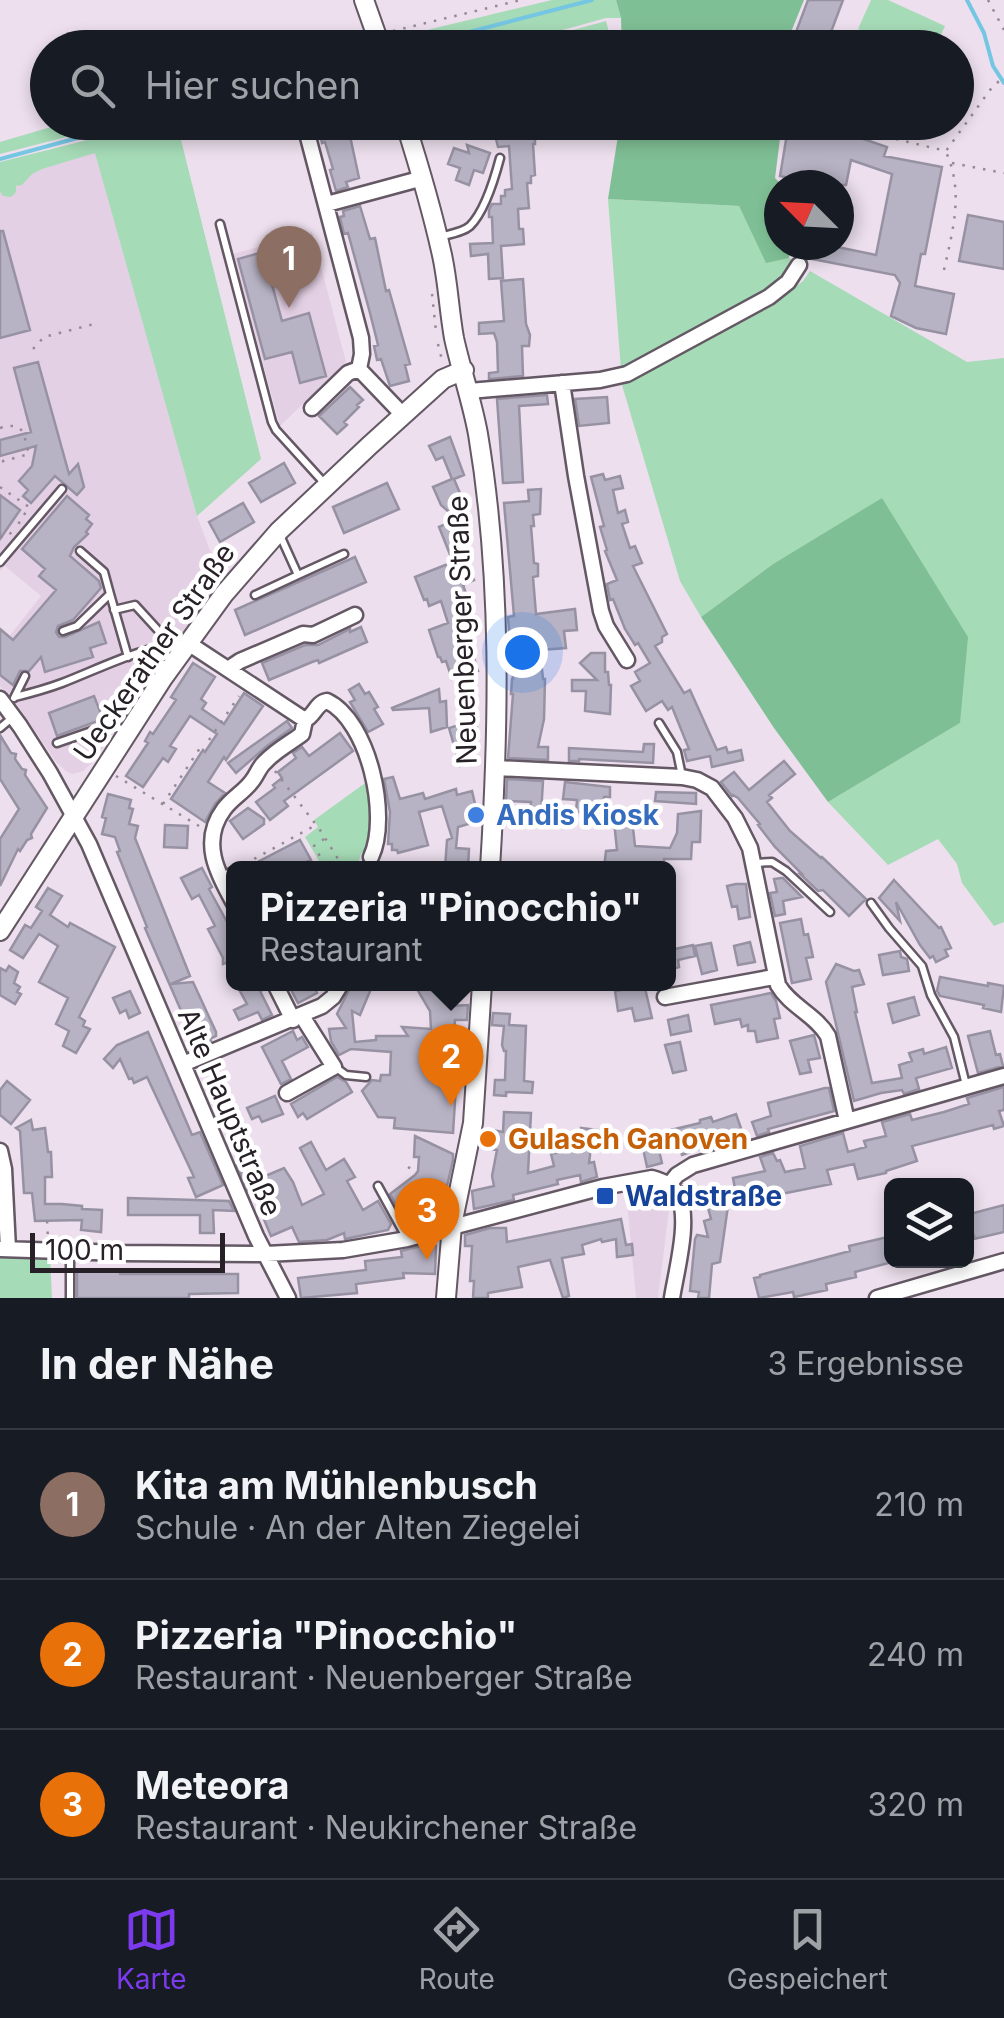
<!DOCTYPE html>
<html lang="de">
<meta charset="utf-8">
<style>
body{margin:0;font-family:Inter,sans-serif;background:#242831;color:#f1f3f6}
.controls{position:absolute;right:30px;bottom:30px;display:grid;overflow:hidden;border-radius:15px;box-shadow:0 5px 15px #0003}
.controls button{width:90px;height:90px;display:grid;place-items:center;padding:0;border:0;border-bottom:2px solid #363941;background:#171b24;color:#f1f3f6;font:50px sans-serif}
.compass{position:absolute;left:764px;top:170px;width:90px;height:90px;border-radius:50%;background:#171b24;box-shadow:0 5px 15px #0003;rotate:294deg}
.scale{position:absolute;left:30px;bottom:25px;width:195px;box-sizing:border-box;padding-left:10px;border:5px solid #272127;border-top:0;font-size:28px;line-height:35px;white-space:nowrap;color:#272127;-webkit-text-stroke:8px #fff;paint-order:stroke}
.you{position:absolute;left:522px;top:652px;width:35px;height:35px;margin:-25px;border:8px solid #fff;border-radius:50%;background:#1a73e8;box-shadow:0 0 0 15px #1a73e833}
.badge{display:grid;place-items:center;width:65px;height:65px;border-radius:50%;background:#7c3aed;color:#fff;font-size:32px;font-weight:700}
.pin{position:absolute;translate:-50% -82px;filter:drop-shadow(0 2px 5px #0008)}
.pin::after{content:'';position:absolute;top:52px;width:35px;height:30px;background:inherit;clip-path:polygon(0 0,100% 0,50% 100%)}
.popup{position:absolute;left:226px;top:861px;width:450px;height:130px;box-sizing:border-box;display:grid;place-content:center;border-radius:15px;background:#171b24;filter:drop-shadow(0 2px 8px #0005);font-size:32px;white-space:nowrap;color:#9ea1a6}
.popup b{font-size:38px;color:#f1f3f6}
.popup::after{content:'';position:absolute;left:50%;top:100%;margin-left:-20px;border:20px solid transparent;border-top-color:#171b24}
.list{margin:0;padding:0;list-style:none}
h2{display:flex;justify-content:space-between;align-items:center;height:130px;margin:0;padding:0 40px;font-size:42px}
h2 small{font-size:32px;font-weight:400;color:#9ea1a6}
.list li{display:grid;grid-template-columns:65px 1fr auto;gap:30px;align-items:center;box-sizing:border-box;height:150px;padding:0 40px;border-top:2px solid #363941}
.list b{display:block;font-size:38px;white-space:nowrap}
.list p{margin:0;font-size:32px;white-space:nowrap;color:#9ea1a6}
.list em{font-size:32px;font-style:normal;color:#9ea1a6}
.icon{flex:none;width:55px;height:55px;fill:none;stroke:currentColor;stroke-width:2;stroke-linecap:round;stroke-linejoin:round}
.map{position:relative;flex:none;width:1004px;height:1298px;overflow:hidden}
.search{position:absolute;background:#171b24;box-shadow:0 5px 15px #0003;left:30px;right:30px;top:30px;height:110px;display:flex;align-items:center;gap:25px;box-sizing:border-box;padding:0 35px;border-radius:55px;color:#9ea1a6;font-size:38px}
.sheet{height:580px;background:#171b24}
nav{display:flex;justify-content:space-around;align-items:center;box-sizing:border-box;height:140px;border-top:2px solid #363941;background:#171b24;font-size:28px;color:#9ea1a6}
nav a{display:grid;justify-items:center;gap:5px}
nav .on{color:#7c3aed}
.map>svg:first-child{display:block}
</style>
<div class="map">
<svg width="1004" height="1298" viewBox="0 0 1004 1298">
<rect width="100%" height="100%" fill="#eddfed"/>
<path fill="#e4d0e4" d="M92,139l105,377 25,66 -37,47 -91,132 -11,10 -10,3 -6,-2 -11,-10 -38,-56 -18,-20v-38l41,-52 -36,-30 -5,5v-403z
M312,232l34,130 -66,64 -47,-172z
M640,1189l20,6 9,15 -11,88h-22l-10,-108z"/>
<path fill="#a6dbb7" d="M552,0h64l5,18h-15l-72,20 -1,3 73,-20 7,26h-81v-5l-11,6h-124l-3,-10z
M871,0h17l57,26 -10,21h-37l-40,-18z
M68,122l53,1 -121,31v-12z
M210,122v6l-3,2 -27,6 81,323 -64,57 -102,-363 -53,16 -10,5 -10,11 -6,1v6l-5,5 -8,-1 -3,-4v-30l155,-39z
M608,199l131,7 27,56 23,-4 4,3 -1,9 -9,11 -162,89z
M810,271l157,91 37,-4v564l-10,4 -32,-43 -5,-19 -19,-25 -50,26 -60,-63 132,-79 -78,-224 -109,65 -72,53 -21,-36 -58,-196 46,-23 120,-69 15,-12z
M368,781l5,32 -1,28 -11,13 -4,14h-34l-18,-31 13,-10 -4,-7z
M0,1253h50l2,45h-52z"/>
<path fill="#7fbf95" d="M616,0h188l-19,47 -163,1 -1,-30z
M620,123h162l-7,55 7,7h-3v60h10v13l-23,5 -27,-57 -131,-7z
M882,498l86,139 -8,86 -132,79 -54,-74 -73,-111 72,-53z"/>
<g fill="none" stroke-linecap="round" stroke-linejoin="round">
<path stroke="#75c6e2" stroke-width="4" d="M967,0l17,33 9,33 11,17
M408,48l184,-48
M0,159l136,-37"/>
</g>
<path fill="#b8b3c4" stroke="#9792a3" stroke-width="2.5" d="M808,0h35l-12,32 39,16h-80z
M318,122h29l12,56 -13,4 2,5 -12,4 -6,-21 3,-1 -8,-27 -3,1z
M789,122h26v4l28,6 44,15 -3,9 58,11 -17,87h-4l-6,32 39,8 -8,40 -30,-6 -25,-12 9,-33 -5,-8 -88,-17 3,-13h18l48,10 16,-81 -41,-14 -5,25h-24l-42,-9z
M535,132v12h-2l2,31 -4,1v7h-4l2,25 -11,1 1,20h4l1,15 -23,2 2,32 -14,1 -1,-25 -17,2 -1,-12 23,-1 -1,-26h-3v-7l3,-6h9v-8h4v-6l7,-1 -3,-43 -11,1 -3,-12z
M467,145l23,8 -7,20 -9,-3 -5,15 -13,-5 4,-12 -12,-4 6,-16 15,5z
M360,206l10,33 5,-1 11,53 3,-1 21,74 -5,1 4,16 -19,5 -9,-27 -4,1 -3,-14 4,-1 -8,-32 -22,-80 -4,1 -4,-17 4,-1 -1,-5z
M968,215l36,7v47l-45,-8z
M0,231h3l27,99 -30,8z
M263,252l19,69 27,-8 17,63 -26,7 -8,-31 -27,7 -27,-100z
M523,279l3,45 4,11 -1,11h-7l1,30 -34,3v-6l9,-1 -1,-30 -3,-9 -15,1v-11l25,-2 -3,-40z
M38,362l31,112 9,-10 6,23 -7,8 -22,-19 -24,27 -8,-7 5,-6 -9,-9 13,-15 4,-20 -36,10v-16l31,-8 -17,-64z
M350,387l13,13 -6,5 2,2 -15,15 3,3 -10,9 -18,-18z
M547,395l1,9 -29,2 4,76 -20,1 -6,-84z
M607,397l2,26 -30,3 -4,-27z
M450,437l14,38 -10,4 11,26 -9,3 11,25 -2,1 4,10 -9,4 14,32 -11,5 10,29 -7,2 7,24 -4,1 9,30 -26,8 -6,-18 -4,1 -2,-5h-2l-9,-27 19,-7 -7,-22 -12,5 -2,-7 -3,1 -9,-23 38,-15 -14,-35 18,-8 -16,-14 -8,-18 19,-8 -9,-22 -7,3 -7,-14z
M284,463l11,20 -34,19 -12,-19z
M603,474l2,6 15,-4 3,12 -10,2 5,23 7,-3 3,12 -6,2 8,24 5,-2 7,17 -9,3 34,68 -5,3v5l-7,4 29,47 6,-3 27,60 9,-3 2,6 13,-3 2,10 -31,7 -2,-11 -23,5 -3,-11 5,-1 -17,-42 -4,3 -6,-9 -16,10 -15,-25 9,-5 -5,-9 15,-9 -12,-20 -3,2 -10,-16 -12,-30 -3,1 -3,-16 10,-4 -12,-29 2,-1 -7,-23 4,-1 -13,-49z
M387,483l12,26 -55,24 -11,-26z
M541,489l-1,25 -7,1 1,11h-3l3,37 4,1v12l-5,1 3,37 39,-5 2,21 -13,1 2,17 -26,2 3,29h2l-1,40 -6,28h10v13l-40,-2 5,-64h-2l1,-15h1l-5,-62 6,-1 -10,-113 25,-2 -1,-11z
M0,495l20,15 -20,29z
M67,496l22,19 -3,4 6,5 -6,8 2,2 -14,13 -4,9 29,25 2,7 -28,32 -15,6 -2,6 3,5h6l34,-15 7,21 -16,5 3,9 -48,15 -4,-15 -12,14h-9l-7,14 -13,-10v-46l13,11 43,-50 -17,-14 6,-7 -23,-20z
M243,503l11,19 -34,20 -11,-20z
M355,557l11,25 -121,53 -10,-25z
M361,627l6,15 -5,2 -43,19 -1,-3 -6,2 -43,18 -7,-17 43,-18h13l32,-16v3z
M591,653h14v19h3l1,13h2l-1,29 -25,-3 1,-20h-14v-11h25l-17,-17z
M193,663l22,14 -14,22 5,4 -4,6 22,15 20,-31 19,13 -37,54 -2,-3 -16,25 17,11 -10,11 -10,18 -34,-23 32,-49 2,2 12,-18 -27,-18 -20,30 6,3 -8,13 -5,-4 -20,29 -17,-11 22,-33 -3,-2 5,-9 3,2 23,-34 -5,-3z
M359,684l6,10 4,-2 9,15 -4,2 9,15 -15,8 -18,-30 5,-2 -6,-10z
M439,689l1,13 6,-1 1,26 -16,5 -2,-24 -36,2 -1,-2z
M94,696l9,23 -46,17 -8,-23z
M475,720l4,14 -4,1 4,14 -9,2 3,11 -13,4 -11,-38z
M287,721l5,7 -25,18 -31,27 -8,-10z
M340,733l13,18 -69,50 4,5 -18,14 -14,-18 19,-14 -2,-3 9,-7 -4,-6 18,-14 -3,-5 9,-6 7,9z
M0,735l11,18 5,1 -1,5 7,10 4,1 -1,5 22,33 -16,26 1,4 -5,2 -7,11 -2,-2 -18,37v-47l19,-30 -19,-30z
M644,744h10l-1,19 -74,-4v2h-10v-13l74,4z
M784,761l11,13 -26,21 3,3 -5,4 23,29 31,27 1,-1 44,42 -17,17 -26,-26 -5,1 -18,-17h2l-27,-27 -17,-22 2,-1 -22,-26 -5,-3 -1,1 -11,-14 13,-10 15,18z
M393,777l7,22 23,-6 2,6 31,-10 1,6 15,-4 7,30 -21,6 -2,21 13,1 -1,19h-23l2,-28 5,-2 -10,-32 -23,6 9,33 -30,8 -1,-3h-5v-6h-4l2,-32 -6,-33z
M507,779l36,2 -2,33 -11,-1 1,-11 -25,-1z
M565,782l45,5v10h-6l-2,18 -26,-3 1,-12 -14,-1z
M656,792l40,1v11l-41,-3z
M108,794l23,6 -2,8 4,1 -4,15 9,2 -3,12 55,138 -19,8 22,-2 23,50v4l-6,3 1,2 -11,4v-2l-4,2 -51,-117 2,-1 -30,-75 3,-1 -5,-14 -13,-3 4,-16 -4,-1z
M248,808l16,11v5l-21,15 -13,-18z
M701,811l-1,31h-8l-1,17h-27v8l-21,-1v-2l-39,4 2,-17 11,-1 -3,-29 18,-2 3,27 35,2 7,-15 1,-19z
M165,825l23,1 -1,22 -23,-1z
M300,840l11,20 -11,5 -6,3h-48z
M202,868l10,19 -3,2 17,31 8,-4v44l-11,4v-6l-15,-29 7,-3 -16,-31 -7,4 -11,-21z
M781,878h2l19,19 -19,4 2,13 -10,2 -5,-23 7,-1 -3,-13z
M894,880l45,48 2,-1 10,21 -6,2 3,6 -12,6 -3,-6 -3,2 -10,-13 -24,-43 4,19 -21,-23z
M736,884h10l4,33 -11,2 -2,-13 -5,1 -5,-21z
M48,888l14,8 -12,19 18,12 2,-4 45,24 -36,70 6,4 -2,5 7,3 -14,24 -13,-7 6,-15 -13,-7 12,-26 -29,-16 19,-36 -19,-12 -16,24 -13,-8 15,-25 6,3 11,-17 -6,-4z
M801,919l3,16 4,-1 5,23 -7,1 5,21 -19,4 -12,-60z
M673,938l2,11 18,-4 2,11 -17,4 1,7 -11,3v-31z
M750,942l5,20 -17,3 -4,-19z
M711,943l6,27 -15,4 -7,-28z
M900,951l1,6 6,2 2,12 -26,4 -4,-20z
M836,964l18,7 5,-1 5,14 -12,3 5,25h-2l17,71 30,-5 -3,-13 13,-4 -3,-8 14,-4 1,5 22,-7 6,21 -36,10 3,11 -15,5 -2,-4 -21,3 -27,8 -28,-119z
M9,966l9,6 -4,11 6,4 -3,5 4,2 -6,10 -15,-9v-27l6,3z
M940,977l48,9v-3l16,3 -3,26 -18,-4 1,-3 -44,-9 -3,-5z
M236,984h29v5l-5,2 12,24 -10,5 -4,-8 -19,8 -5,-10 13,-6z
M288,984h25l4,9 -19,10z
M352,984h21l-13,31 -8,-4 3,31 21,-2v-4h32l-6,-9 29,2 -1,-18 -16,-27h13l4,6 18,-2 1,18 18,-1 -1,15h-12l-2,33 5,1 -5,79 -59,-5 1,-10 -17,-1 -16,-26 10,-11 8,1 1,-6h9l1,-23 -40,-3 -12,6 -8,-14 -2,-12 17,-1 -9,-14z
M627,984h17l8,34 -17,3 -3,-13 -14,3 -3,-20 13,-2z
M130,991l10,22 -11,5 -3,-8 -6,3 -7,-15z
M771,993l5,8 4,17 -6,1 4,19 -21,4 -2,-11h-7v-6l-6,2 -2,-8 -25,5 -4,-19z
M914,997l5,18 -26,8 -5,-19z
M493,1013l17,1 -1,11 17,1 -2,55 9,1 -1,11 -26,-1v4l-12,-1 1,-15h10l1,-29h-2l-2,-6 2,-19 -12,-1z
M688,1015l3,16 -20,4 -3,-15z
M293,1031l4,9 5,-3 6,10 -26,14 9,18 -10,5 -19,-37z
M990,1031l6,24 4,-1 3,12 -25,7 -10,-37z
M148,1032l44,103 8,-3 23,53 -27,12 -8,-19 6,-1 -47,-100 -13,6 -2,-5 -3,1 -9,-20 -7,9 -9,-9 13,-14z
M814,1035l6,23 -12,2 3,12 -11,2 -10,-33z
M680,1042l6,28 -13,3 -8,-28z
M337,1077l9,5 6,10 -45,27 -4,-6 -5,4 -7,-13z
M7,1081l23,19 -19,24 -11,-9v-25z
M1004,1087v23l-5,1 5,15 -10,3 -1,-4 -81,21 5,15 -31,10v2l-28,6 -4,-15 -27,6 4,14 -50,10 -1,-4 -43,9 -4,-21 32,-7 -5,-14 13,-4 4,8 3,-1 5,12 20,-4 -5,-22 43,-13 5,19 18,-5 -2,-6 22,-5 -4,-14 28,-8 2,6 32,-8 25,-8 -2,-6z
M825,1088h4l5,23 -66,18 1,3 -12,4 -5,-14 19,-6 -3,-13z
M275,1096l8,18 -21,8 -3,-6 -7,3 -5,-11z
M504,1112l27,1 -3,60 26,-7 -3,-12 29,-7 1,-19 33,4v10l-22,-3 -3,24 5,-1 3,15 -16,5 -1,-7 -23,5 1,4 -45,11 1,5 -40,9 -2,-18 22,-5 -2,-10 5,-26 -13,-2 3,-19 16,3z
M736,1114l7,20 -61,21 -5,-15 -19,6 4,17 -15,4 -5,-23 14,-4 -2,-6 46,-11v-3l11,-3 2,5z
M31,1120l2,10 12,-2 3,24h3l1,25h-7v27h17l20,2v3l20,1 -1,22 -20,-2 1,-10 -47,1 -3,-28h-8l-4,-62 -4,-3z
M415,1136l38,18v6l-6,26 -10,16 -13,8 2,5 -19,10 -17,-31 25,-19 3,-4 1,-14h-5z
M311,1142l15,28 18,-11 11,18 -8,4 16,29 15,-9 13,23 -3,6 -43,9 -1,-6 -17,7 -28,2 -7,-15 -21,9 -11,-26 9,-4 -9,-22 -12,6 -11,-25 18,-7 8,19 21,-9 9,14 9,23 22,-11 -24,-46z
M128,1198l101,3 5,10 -21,-1 1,23h-14v-18h-72z
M729,1199l-9,63 -8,2 -3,34h-11l1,-6 -9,-1 5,-52 2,-4 11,2 -4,-16 7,-2 -4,-15z
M1004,1205v27l-30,7v-3l-8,1v-22z
M621,1219l5,26 6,-1 1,11 -16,2 -1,-18 -14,3 -1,-3 -19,6 2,9 -22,4 7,38 -6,2 -13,-38 -32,7 4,20 -34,6v5h-15l1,-17h-4l2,-35h-7v-11l25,-7h16l1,14z
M892,1236v26l-37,10 1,5 -30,7 1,6 -33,7 -1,-5 -34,6 -5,-20 6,-1v-2l90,-24 -1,-5z
M425,1245l11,1 -1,28 -32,-1 1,5 -48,6 1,9 -56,5 -3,-20 68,-8 -1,-9 37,-4 -1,-6z
M120,1270v4h118v19l-49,1v4h-112v-27z"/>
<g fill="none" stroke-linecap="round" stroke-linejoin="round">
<defs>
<path id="service" d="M220,224l52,198 4,8 50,55
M439,237c10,-3 23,-4 31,-11 15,-15 25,-49 30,-68
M80,551l24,21 6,22
M0,562l62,-73
M298,575l46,-21
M255,595l43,-20 -19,-42
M114,610l21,-5 32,35
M63,631l14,-5 33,-32 18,63
M15,697c16,-4 31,-8 47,-14 39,-15 80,-37 123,-40
M14,698l11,-22
M659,723l18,29 5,24
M0,728l13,-11
M57,743l49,-17 22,4
M755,863l17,-1 14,9 44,41
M221,877l13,-7
M871,903l18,25 33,38 9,29 23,42 12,48
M335,1067l11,8 20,2
M378,1186l28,51
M70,1252v46"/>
<path id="minor" d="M304,122l57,216 1,16 -3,15
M327,204l96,-26
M359,369l44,46
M562,383l14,93 25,135 5,15 21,34
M469,391l131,-11 27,-6 142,-77 19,-15 11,-17
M312,408l36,-35 11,-4
M188,643l117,77c10,-5 11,-17 22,-19 42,20 63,116 44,156
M228,669l12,-8 63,-27 10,1 42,-20
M0,699l20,27 30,47 39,71 167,392 32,62
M496,768l186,9 15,3 15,8 23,30 15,30 28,137c12,21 38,30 50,51l19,85
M234,903c-17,-30 -34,-62 -10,-94 8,-11 20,-17 28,-28 5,-6 7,-14 13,-19 10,-11 25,-19 37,-28l3,-14
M275,984l18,36
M665,997l109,-20
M183,1064l139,-58 11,-9 8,-13
M287,1093l47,-26 -32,-51
M0,1151l4,18 4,80
M669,1185l8,-10 16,-10 311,-89
M0,1249l123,4 143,1 77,-4 64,-11 196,-52 49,-9c10,3 21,7 26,17 13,23 -2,77 -6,103
M877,1298l127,-37"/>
<path id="tertiary" d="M364,0l17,48
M405,122c14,44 27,88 37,133 6,27 7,55 12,83 7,32 18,63 24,96 24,143 21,290 12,434
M0,931l163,-253 61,-84 55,-63 90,-85 74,-67 21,-9
M446,1298l6,-73 21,-102 9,-139"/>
</defs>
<use href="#service" stroke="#645864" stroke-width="11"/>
<use href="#minor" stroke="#645864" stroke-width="19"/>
<use href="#tertiary" stroke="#645864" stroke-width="22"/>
<path stroke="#958a95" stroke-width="2.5" stroke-dasharray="2.5 8" stroke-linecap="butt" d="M988,0l16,30
M393,31l128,-31
M897,138l16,-16
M896,139l50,12 44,-61 14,-14
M952,163l52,10
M944,270c9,-41 20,-78 2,-118
M432,294l4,37
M438,344l4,16
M33,349l11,-12 54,-14
M0,428c25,-7 23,5 29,26l-29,8
M0,487l29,20 -12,19
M0,537h6l6,-5
M209,740l30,-44
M275,771l45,59 20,32 1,6
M116,776l83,50
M163,804l37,-56
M324,839l-10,7 11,19 14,-3
M245,864l69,-38
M408,1167l9,6
M47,1221l1,18"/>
<use href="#service" stroke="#fff" stroke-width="6"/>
<use href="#minor" stroke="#fff" stroke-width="14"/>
<use href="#tertiary" stroke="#fff" stroke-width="18"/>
</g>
<circle fill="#3f7fe0" stroke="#fff" stroke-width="4" cx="476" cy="815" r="10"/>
<circle fill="#e8710a" stroke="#fff" stroke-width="4" cx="488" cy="1139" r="10"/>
<rect fill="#1a4fb4" stroke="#fff" stroke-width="4" x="595" y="1186" width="20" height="20" rx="5"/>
<g text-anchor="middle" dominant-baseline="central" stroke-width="9" stroke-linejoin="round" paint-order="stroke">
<g font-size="28" fill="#272127" stroke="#fff">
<text transform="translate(462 630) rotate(-92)">Neuenberger Straße</text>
<text transform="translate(154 652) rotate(-55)">Ueckerather Straße</text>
<text transform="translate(230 1112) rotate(67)">Alte Hauptstraße</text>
</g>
<g font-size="28" font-weight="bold" fill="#366cbe" stroke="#fff" text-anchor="start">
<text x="496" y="815">Andis Kiosk</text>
</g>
<g font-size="28" font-weight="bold" fill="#c56008" stroke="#fff" text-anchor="start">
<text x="508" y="1139">Gulasch Ganoven</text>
</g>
<g font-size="28" font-weight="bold" fill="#164399" stroke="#fff" text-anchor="start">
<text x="625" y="1196">Waldstraße</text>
</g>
</g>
</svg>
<div class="controls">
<button><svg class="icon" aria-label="layers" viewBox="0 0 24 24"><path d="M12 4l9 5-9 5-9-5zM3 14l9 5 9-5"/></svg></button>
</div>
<svg class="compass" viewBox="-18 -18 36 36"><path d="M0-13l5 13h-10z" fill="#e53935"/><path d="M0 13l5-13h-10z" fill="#9ea1a6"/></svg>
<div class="scale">100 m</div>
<div class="you"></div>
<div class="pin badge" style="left:289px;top:308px;background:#8d6e63">1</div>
<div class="pin badge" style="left:451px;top:1106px;background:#e8710a">2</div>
<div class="popup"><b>Pizzeria &quot;Pinocchio&quot;</b>Restaurant</div>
<div class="pin badge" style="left:427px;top:1260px;background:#e8710a">3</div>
<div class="search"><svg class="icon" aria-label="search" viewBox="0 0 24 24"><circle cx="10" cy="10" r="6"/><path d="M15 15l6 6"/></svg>Hier suchen</div>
</div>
<section class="sheet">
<h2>In der Nähe<small>3 Ergebnisse</small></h2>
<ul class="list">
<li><span class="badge" style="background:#8d6e63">1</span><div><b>Kita am Mühlenbusch</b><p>Schule · An der Alten Ziegelei</p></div><em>210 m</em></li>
<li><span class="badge" style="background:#e8710a">2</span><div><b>Pizzeria &quot;Pinocchio&quot;</b><p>Restaurant · Neuenberger Straße</p></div><em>240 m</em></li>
<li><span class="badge" style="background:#e8710a">3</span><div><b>Meteora</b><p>Restaurant · Neukirchener Straße</p></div><em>320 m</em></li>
</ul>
</section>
<nav>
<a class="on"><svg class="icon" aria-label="map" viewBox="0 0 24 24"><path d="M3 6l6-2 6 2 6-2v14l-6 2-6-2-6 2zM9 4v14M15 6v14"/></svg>Karte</a>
<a><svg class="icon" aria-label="directions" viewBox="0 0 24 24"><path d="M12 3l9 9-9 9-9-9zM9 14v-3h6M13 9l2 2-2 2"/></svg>Route</a>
<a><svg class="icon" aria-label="saved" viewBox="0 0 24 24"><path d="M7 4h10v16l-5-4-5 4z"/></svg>Gespeichert</a>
</nav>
